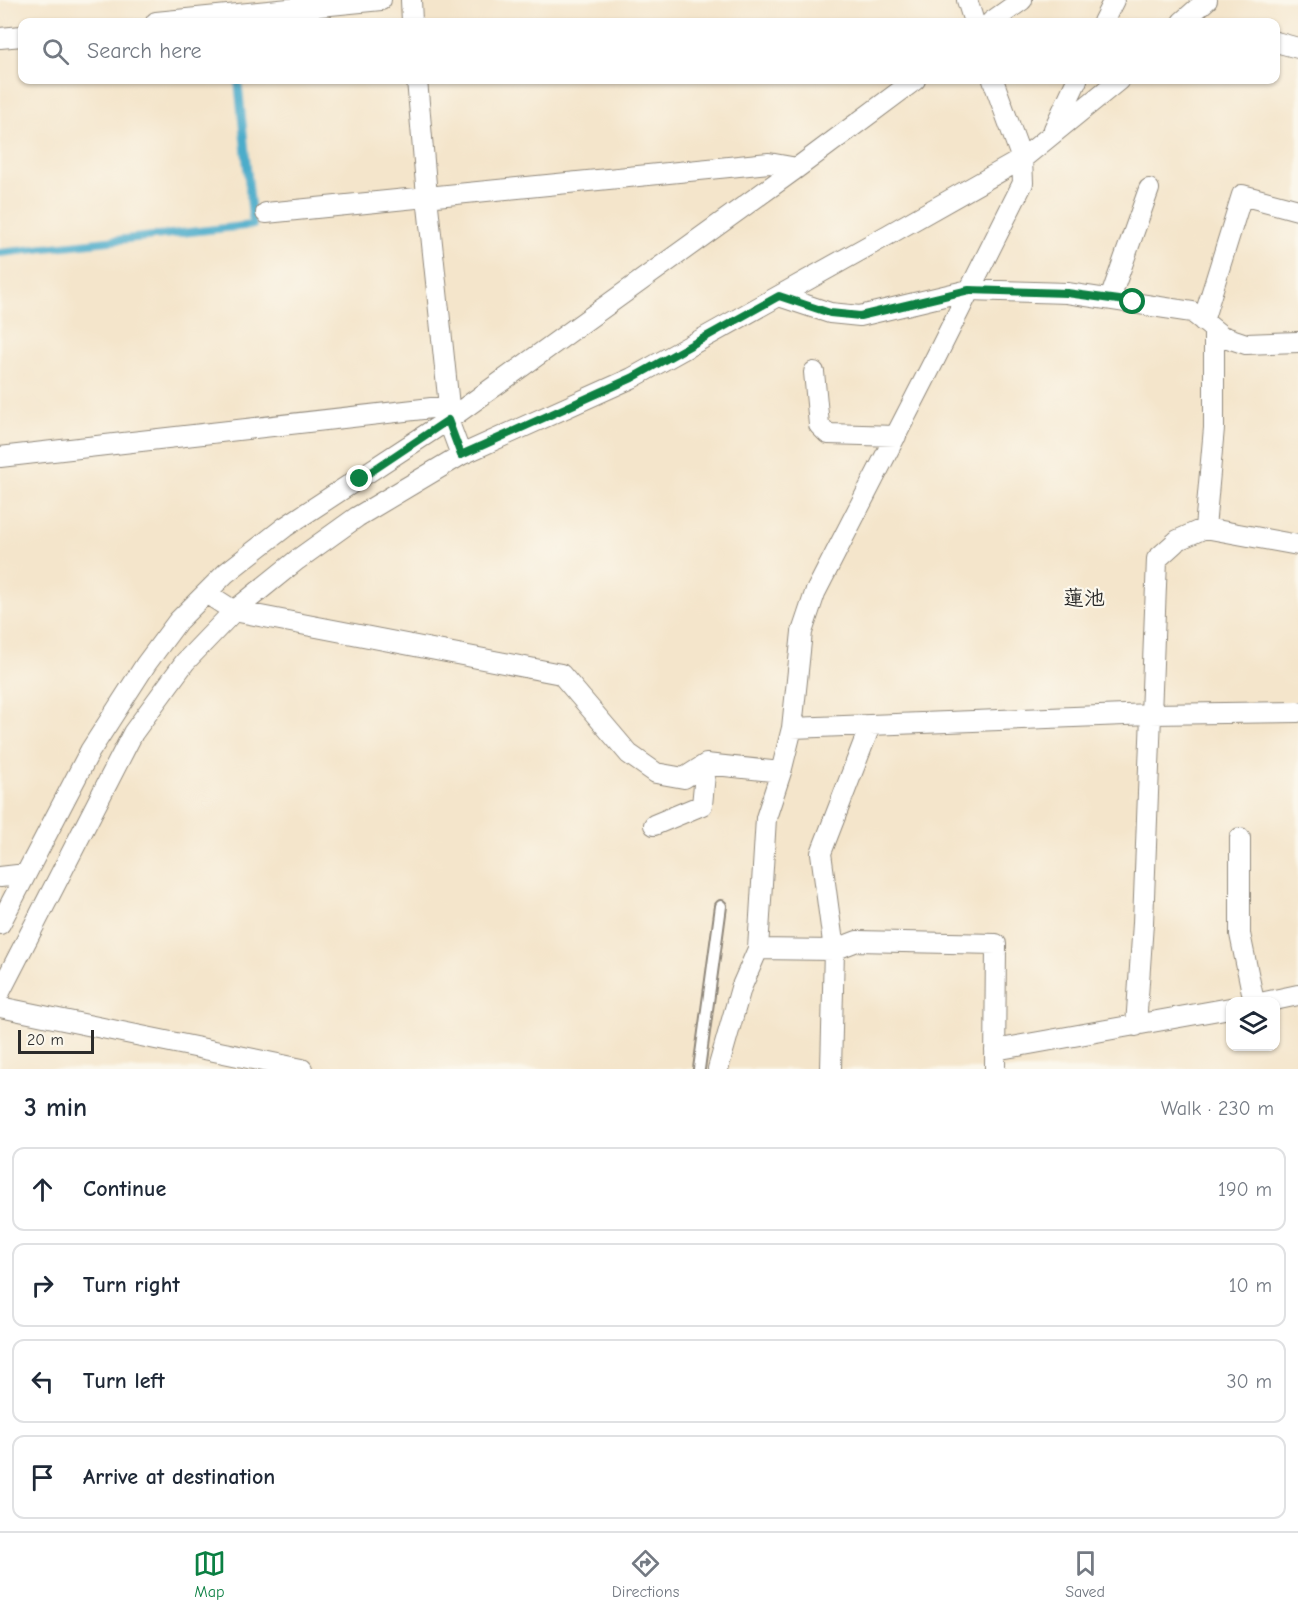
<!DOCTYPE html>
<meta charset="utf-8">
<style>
body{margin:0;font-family:"Comic Neue","Klee One",sans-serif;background:#f6f6f7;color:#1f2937}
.controls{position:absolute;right:18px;bottom:18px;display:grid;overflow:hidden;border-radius:12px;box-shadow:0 2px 4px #0004}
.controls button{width:54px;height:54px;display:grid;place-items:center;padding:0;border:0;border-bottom:2px solid #e0e1e3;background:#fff;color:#1f2937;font:30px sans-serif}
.scale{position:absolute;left:18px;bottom:15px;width:76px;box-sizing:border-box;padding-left:6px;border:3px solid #2b2b2b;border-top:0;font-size:16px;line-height:21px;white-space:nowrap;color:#2b2b2b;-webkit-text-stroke:4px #fbf7ec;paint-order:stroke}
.stop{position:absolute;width:18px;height:18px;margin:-14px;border:4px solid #0b8043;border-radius:50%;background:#fff}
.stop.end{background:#0b8043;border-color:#fff;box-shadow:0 2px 6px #0008}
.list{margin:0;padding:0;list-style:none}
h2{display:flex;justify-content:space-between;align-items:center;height:78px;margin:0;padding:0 24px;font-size:26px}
h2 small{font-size:20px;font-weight:400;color:#747a83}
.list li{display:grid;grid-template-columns:39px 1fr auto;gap:18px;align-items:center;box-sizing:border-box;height:84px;margin:0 12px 12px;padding:0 12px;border:2px solid #e0e1e3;border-radius:12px}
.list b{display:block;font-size:22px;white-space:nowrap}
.list em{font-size:20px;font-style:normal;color:#747a83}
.icon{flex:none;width:33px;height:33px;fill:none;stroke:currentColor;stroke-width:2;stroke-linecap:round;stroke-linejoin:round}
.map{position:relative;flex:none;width:1298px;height:1069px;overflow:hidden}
.search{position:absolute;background:#fff;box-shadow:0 2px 4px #0004;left:18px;right:18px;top:18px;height:66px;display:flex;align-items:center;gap:15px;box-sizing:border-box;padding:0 21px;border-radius:12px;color:#747a83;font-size:22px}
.sheet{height:462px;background:#fff}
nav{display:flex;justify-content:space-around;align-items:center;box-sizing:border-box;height:84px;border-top:2px solid #e0e1e3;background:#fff;font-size:16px;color:#747a83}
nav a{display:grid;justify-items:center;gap:3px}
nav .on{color:#0b8043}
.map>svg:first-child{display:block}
</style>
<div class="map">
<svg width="1298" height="1069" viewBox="0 0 1298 1069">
<rect width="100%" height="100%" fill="#fbf7ec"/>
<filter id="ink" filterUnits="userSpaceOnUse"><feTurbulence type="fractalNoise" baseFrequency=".0167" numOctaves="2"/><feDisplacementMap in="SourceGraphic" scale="12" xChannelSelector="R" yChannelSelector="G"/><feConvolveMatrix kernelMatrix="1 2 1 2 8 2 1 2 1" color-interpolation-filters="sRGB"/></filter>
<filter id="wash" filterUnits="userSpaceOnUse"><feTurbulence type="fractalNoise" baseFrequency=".008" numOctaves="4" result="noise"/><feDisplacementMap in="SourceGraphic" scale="24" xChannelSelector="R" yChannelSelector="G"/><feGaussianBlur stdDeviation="1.35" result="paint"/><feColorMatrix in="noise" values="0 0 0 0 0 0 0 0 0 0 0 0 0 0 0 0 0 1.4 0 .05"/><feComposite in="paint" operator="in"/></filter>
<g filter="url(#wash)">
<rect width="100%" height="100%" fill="#f4e5cb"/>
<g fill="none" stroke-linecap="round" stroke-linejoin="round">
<path stroke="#4bacca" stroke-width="8" d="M0,253l253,-28 -15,-145"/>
</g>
</g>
<g filter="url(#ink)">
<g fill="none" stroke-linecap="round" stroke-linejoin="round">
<defs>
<path id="lane" d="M699,1069l22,-163"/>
<path id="street" d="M411,0l1,22
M967,0l7,22
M156,22l225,-22
M991,22l31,-22
M1103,22l11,-22
M1182,22l25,-22
M0,38l22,-2
M1276,42l22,6
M417,80l10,116 22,210 -1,14 13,35
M1054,129l23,-49
M266,213l503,-50 28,5
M779,296l51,17 30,3 109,-26 98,3 125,19 30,24 24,8 52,-2
M1110,299l39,-110
M1203,321l39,-126 56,15
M814,372l5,53 9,9 68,2
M0,457l449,-51
M1205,528l93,17
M206,593l28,18 327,63 68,80 27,19 28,5 22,-14 75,8
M792,728l359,-14 147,-2
M654,825l48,-20 4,-41
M1240,838v96l14,68
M0,877l26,-3
M0,924l90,-173 56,-87 32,-43 48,-48 59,-46 163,-107 349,-252 118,-88
M758,949l76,1 23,-9 139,3 -1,125
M0,992l133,-259 52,-71 49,-51 63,-51 60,-43 104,-62 171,-77 254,-142 136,-77 97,-79
M1265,1002l33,-7
M0,1007l302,62
M1136,1026l7,-103 14,-364 21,-19 27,-12 9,-100v-98
M995,1050l235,-42
M718,1069l23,-81 17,-39 8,-131 15,-46 11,-44 10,-96 13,-39 120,-234 88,-176 -1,-24 -29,-79
M831,1069l3,-119 -13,-97 49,-127"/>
</defs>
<use href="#lane" stroke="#90887b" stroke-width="14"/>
<use href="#street" stroke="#90887b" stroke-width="22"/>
<use href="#lane" stroke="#fff" stroke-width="10"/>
<use href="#street" stroke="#fff" stroke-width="20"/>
</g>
</g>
<g fill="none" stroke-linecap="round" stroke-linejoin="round" filter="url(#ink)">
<path stroke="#0b8043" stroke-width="8" d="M360,479l88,-59 13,35 171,-77 147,-82 51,17 30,3 109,-26 98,3 66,9"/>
</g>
<g text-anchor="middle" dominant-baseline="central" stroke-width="4.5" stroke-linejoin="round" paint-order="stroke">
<g font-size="21" font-weight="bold" fill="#2b2b2b" stroke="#fbf7ec">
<text x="1084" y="598">蓮池</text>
</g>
</g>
</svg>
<div class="controls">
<button><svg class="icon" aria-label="layers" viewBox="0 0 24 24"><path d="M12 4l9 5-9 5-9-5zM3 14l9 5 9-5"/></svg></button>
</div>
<div class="scale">20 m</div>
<div class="stop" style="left:1133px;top:302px"></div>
<div class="stop end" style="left:360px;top:479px"></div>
<div class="search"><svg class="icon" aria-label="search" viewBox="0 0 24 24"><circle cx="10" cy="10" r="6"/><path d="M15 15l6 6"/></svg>Search here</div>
</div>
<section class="sheet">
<h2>3 min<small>Walk · 230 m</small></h2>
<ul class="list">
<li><svg class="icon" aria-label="ahead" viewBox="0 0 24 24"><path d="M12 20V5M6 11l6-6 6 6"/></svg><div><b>Continue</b></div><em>190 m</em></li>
<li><svg class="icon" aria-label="right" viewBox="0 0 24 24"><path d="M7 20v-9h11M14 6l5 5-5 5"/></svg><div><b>Turn right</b></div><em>10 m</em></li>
<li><svg class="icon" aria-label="left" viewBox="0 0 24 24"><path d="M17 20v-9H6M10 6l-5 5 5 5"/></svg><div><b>Turn left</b></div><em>30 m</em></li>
<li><svg class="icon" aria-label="arrive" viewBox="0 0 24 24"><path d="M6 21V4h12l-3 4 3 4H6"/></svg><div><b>Arrive at destination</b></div></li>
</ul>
</section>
<nav>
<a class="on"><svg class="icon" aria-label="map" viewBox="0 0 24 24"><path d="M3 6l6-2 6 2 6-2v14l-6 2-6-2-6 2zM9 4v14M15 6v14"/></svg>Map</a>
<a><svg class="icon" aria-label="directions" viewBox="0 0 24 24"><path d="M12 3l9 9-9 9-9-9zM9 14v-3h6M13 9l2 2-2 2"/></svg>Directions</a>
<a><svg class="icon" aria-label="saved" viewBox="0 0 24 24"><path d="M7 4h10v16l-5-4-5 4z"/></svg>Saved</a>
</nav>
